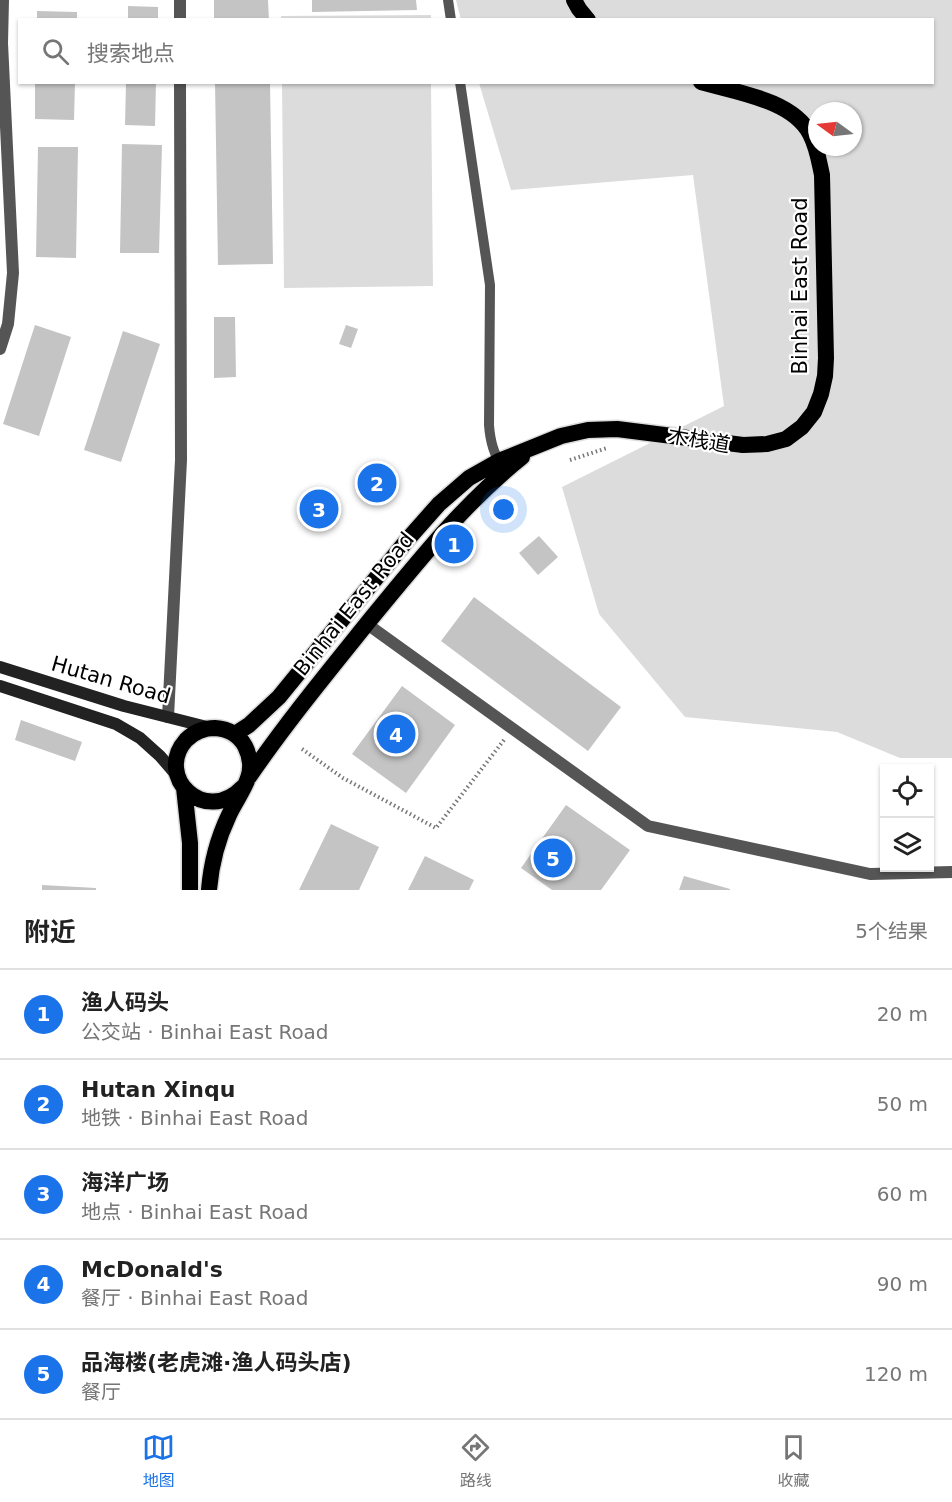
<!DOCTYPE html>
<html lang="zh">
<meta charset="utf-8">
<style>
body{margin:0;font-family:"DejaVu Sans","Noto Sans SC",sans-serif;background:#f6f6f6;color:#222}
.controls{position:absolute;right:18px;bottom:18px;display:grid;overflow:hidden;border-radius:0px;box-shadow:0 2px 4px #0004}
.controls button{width:54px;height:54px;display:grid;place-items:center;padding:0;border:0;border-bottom:2px solid #e0e0e0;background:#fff;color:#222;font:30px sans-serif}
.compass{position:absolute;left:808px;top:102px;width:54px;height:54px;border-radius:50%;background:#fff;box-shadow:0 2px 4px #0004;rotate:285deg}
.you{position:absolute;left:504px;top:510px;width:21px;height:21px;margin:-15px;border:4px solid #fff;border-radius:50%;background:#1a73e8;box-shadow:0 0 0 9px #1a73e833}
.badge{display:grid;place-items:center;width:39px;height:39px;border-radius:50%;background:#1a73e8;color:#fff;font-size:20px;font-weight:700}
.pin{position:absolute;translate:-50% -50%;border:3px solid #fff;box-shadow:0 2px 6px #0006}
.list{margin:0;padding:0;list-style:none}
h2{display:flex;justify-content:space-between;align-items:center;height:78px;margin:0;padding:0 24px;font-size:26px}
h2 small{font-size:20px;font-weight:400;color:#767676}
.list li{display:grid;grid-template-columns:39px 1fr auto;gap:18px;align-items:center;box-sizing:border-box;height:90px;padding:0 24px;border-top:2px solid #e0e0e0}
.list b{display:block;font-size:22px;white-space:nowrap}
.list p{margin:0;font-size:20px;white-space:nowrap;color:#767676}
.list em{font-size:20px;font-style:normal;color:#767676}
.icon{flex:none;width:33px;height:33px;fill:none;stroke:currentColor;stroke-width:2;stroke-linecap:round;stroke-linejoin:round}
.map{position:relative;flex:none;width:952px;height:890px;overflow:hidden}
.search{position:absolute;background:#fff;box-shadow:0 2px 4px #0004;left:18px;right:18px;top:18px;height:66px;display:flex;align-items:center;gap:15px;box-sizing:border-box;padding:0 21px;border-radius:0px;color:#767676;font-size:22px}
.sheet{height:528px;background:#fff}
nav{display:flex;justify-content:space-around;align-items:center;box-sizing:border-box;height:84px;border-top:2px solid #e0e0e0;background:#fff;font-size:16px;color:#767676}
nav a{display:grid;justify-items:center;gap:3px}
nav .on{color:#1a73e8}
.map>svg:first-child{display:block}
</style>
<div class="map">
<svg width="952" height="890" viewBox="0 0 952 890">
<rect width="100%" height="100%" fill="#fff"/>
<path fill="#dcdcdc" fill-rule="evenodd" d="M456,0h496v758h-52l-63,-26 -152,-15 -86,-103 -37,-127 162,-81 -31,-231 -182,15 -32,-107 453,-1v-62h-471zM817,111h36v36h-36z
M431,15v5l-150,-1v-3z
M282,83h149l2,203 -149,2z"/>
<path fill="#c4c4c4" d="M214,0h54l1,20h-55z
M312,0h104l1,10 -105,2z
M128,6l30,1v13h-30z
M37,11l40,1v8h-40z
M35,82h40l-1,38 -39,-1z
M126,82h30l-1,44 -30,-1z
M215,82h55l3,182 -55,1z
M122,144l40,1 -3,108h-39z
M38,147h40l-2,111 -40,-1z
M214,317h21l1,60 -22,1z
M35,325l36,12 -32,99 -36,-12z
M346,325l12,4 -7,19 -12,-4z
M123,331l37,13 -39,118 -37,-12z
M539,536l19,21 -20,18 -19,-22z
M474,597l147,110 -33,44 -147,-110z
M402,686l53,39 -49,68 -54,-39z
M21,720l61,22 -7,19 -60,-21z
M566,805l64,45 -29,40h-49l-31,-22z
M331,824l48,23 -20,43h-60z
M425,856l49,24 -5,10h-61z
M684,876l46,13v1h-51z
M42,885l54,3v2h-54z"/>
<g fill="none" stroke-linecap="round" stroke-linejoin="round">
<defs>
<path id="trunk" d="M574,0l5,9 9,11
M235,734l14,-9 30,-28 129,-158 31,-35 30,-26 30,-17 62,-25 27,-6 29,-1 126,16 24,-1 19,-5 16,-12 12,-15 7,-18 4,-18 1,-18 -4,-183c-3,-14 -5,-28 -12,-41 -17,-34 -75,-42 -109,-52
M249,777c37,-54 79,-105 120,-156 48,-58 94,-117 153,-164
M184,788l6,55v47
M209,890c2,-25 9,-52 20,-75 6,-13 15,-25 19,-37 4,-11 2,-22 -3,-32 -6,-11 -17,-17 -30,-18 -11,0 -21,4 -29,12 -32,36 19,87 57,47"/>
</defs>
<use href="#trunk" stroke="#dbdbdb" stroke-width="19"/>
<path stroke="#777" stroke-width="4" stroke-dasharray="1.5 3" stroke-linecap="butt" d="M570,460l37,-12
M302,749l41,29 93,50 68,-88"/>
<path stroke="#555" stroke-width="10" d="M448,0l3,20
M460,82l30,203 -1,140c1,14 4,29 13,40"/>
<path stroke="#555" stroke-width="12" d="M180,0v20
M0,349l8,-25 5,-51 -11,-230 1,-43
M367,624l281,202 222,48 82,-2
M168,717l13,-257 -1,-378"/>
<path stroke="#222" stroke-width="12" d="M0,667l124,39 87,22
M0,686l116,38 24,14 20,18 19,22"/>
<use href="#trunk" stroke="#000" stroke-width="16"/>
</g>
<g text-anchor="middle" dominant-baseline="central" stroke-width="4.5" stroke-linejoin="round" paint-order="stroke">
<g font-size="21" fill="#000" stroke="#fff">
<text transform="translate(800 286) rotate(-90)">Binhai East Road</text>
<text transform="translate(699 440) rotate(10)">木栈道</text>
<text transform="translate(354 604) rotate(-51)">Binhai East Road</text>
<text transform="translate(111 680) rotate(16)">Hutan Road</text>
</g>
</g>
</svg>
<div class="controls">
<button><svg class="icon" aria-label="locate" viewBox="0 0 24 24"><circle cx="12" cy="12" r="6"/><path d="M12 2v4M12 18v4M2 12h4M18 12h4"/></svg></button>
<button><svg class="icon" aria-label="layers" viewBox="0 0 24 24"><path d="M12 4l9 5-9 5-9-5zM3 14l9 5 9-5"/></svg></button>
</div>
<svg class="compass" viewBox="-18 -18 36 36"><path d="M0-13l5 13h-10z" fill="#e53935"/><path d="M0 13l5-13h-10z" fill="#767676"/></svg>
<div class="you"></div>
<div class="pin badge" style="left:454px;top:544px">1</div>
<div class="pin badge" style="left:377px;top:483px">2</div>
<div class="pin badge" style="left:319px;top:509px">3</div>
<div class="pin badge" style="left:396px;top:734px">4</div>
<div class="pin badge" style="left:553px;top:858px">5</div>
<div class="search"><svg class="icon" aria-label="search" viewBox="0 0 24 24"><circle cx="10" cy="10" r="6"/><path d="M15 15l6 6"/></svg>搜索地点</div>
</div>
<section class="sheet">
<h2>附近<small>5个结果</small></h2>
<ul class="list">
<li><span class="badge">1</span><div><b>渔人码头</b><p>公交站 · Binhai East Road</p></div><em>20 m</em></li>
<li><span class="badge">2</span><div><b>Hutan Xinqu</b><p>地铁 · Binhai East Road</p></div><em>50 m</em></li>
<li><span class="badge">3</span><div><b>海洋广场</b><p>地点 · Binhai East Road</p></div><em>60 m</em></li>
<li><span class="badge">4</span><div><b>McDonald's</b><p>餐厅 · Binhai East Road</p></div><em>90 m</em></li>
<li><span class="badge">5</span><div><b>品海楼(老虎滩·渔人码头店)</b><p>餐厅</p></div><em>120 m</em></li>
</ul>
</section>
<nav>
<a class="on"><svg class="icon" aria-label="map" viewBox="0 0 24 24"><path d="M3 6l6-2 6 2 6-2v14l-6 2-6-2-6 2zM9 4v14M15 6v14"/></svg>地图</a>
<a><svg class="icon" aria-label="directions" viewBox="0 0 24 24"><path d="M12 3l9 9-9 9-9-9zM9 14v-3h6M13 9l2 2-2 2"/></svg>路线</a>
<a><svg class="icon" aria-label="saved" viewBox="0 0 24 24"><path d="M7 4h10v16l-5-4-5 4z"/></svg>收藏</a>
</nav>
